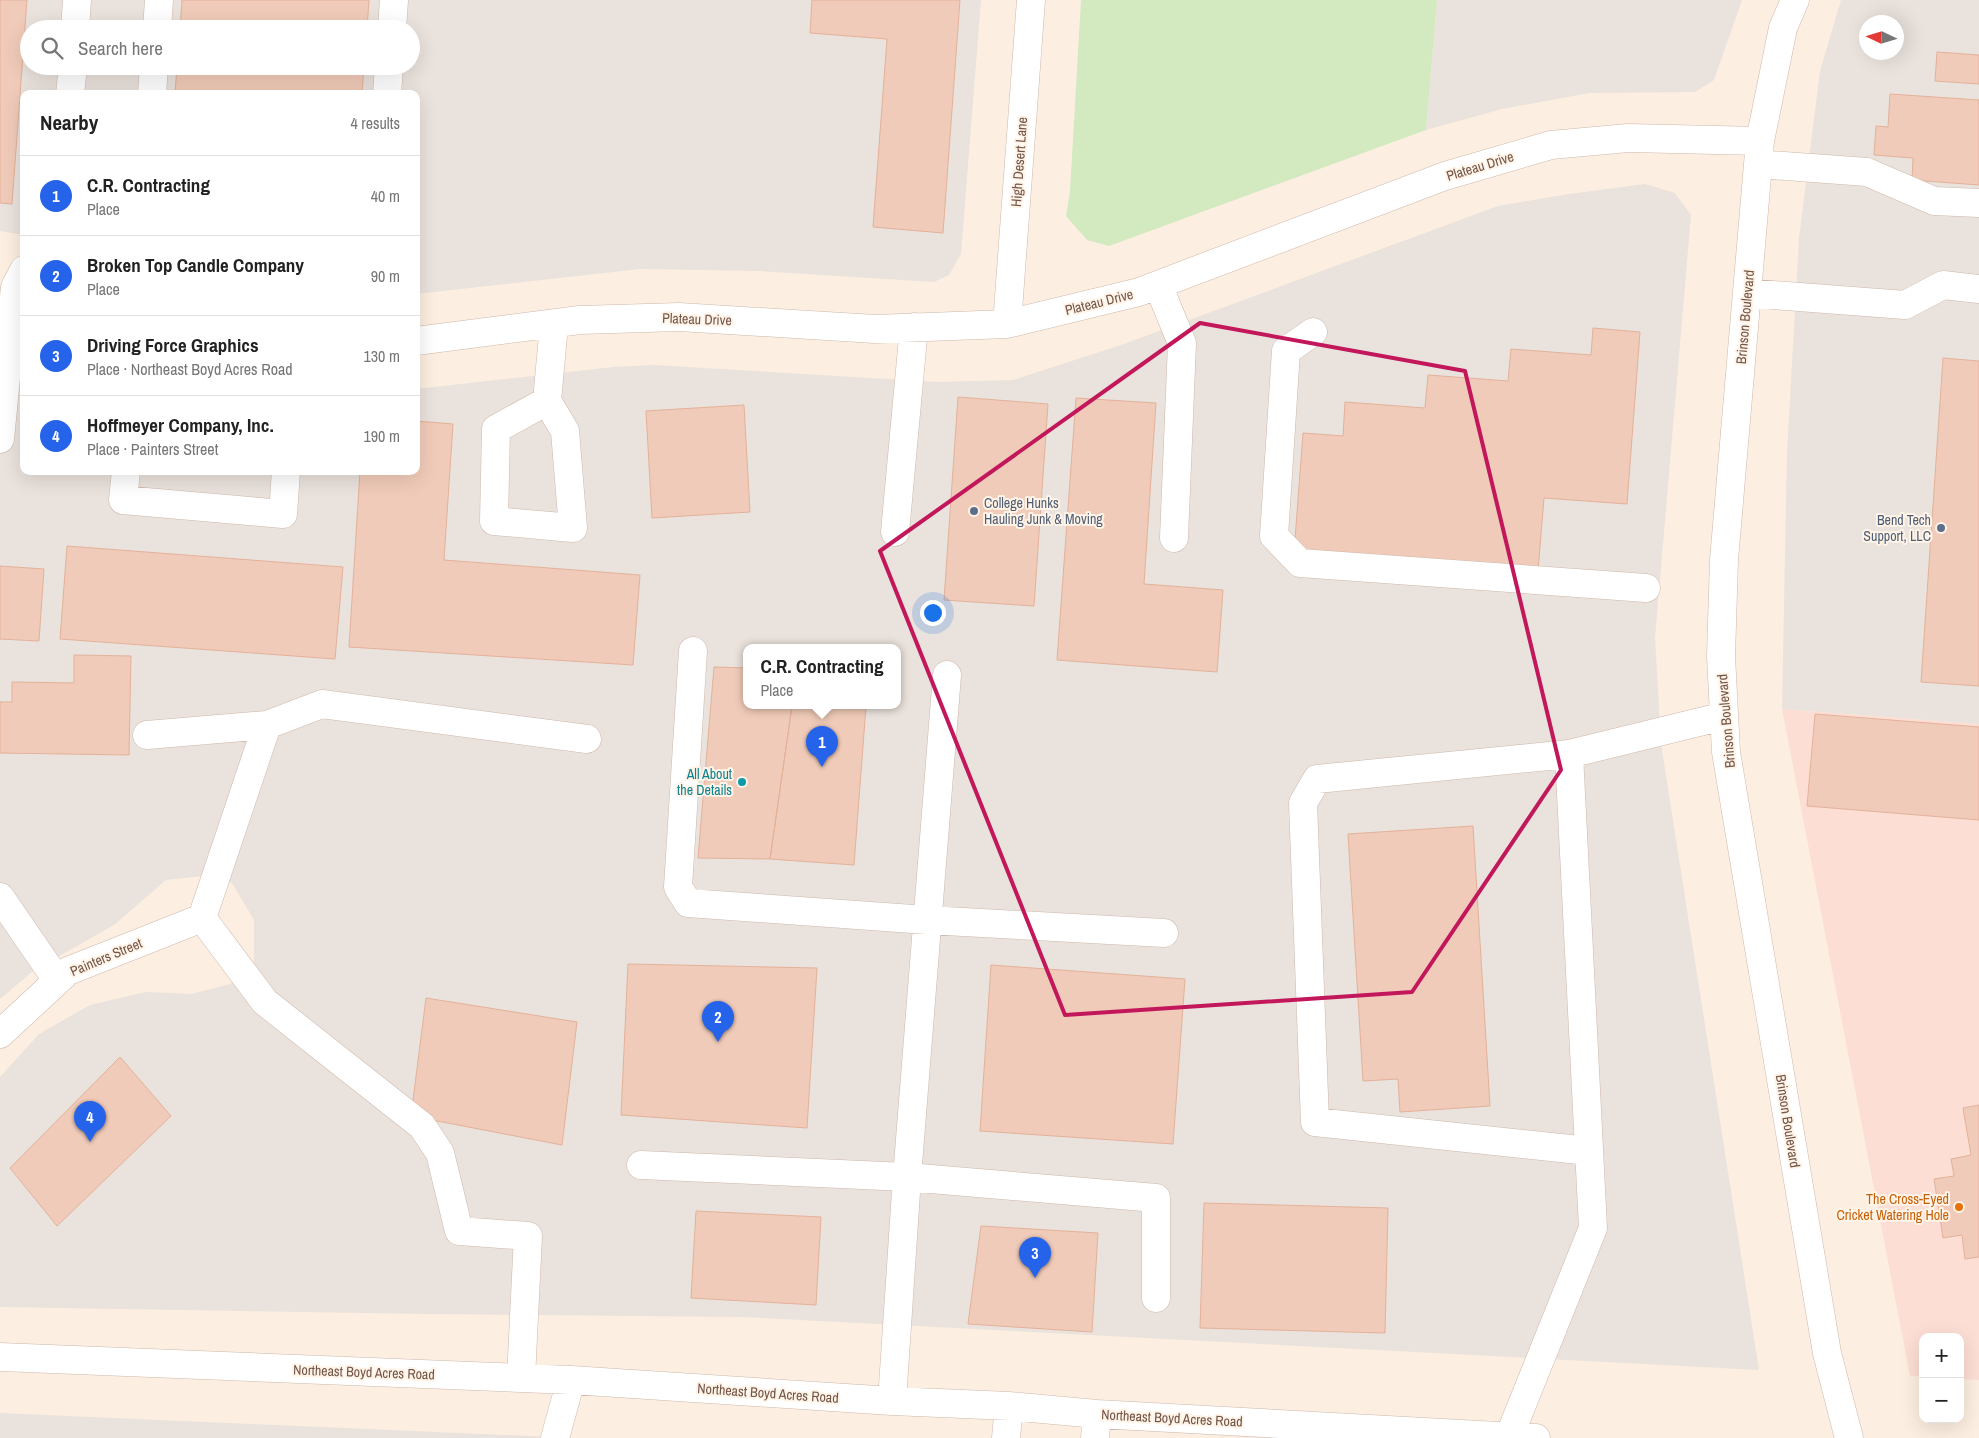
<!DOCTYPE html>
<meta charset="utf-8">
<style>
body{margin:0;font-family:"Archivo Narrow",sans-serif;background:#f6f6f6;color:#222}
.controls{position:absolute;right:15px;bottom:15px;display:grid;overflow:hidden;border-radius:10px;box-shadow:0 5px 20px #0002}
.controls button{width:45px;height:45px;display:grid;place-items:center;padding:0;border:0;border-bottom:1px solid #e0e0e0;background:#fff;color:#222;font:25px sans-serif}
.compass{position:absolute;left:1859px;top:15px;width:45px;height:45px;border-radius:50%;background:#fff;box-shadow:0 5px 20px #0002;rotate:274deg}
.you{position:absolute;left:932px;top:612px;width:18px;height:18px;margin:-12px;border:4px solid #fff;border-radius:50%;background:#1a73e8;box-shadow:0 0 0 8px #1a73e833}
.badge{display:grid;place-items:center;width:32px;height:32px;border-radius:50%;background:#2563eb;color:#fff;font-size:16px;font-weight:700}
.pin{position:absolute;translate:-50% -41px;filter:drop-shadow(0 1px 2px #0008)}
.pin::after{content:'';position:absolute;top:26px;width:18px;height:15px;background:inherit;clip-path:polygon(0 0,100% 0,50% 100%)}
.popup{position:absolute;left:743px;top:644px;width:158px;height:65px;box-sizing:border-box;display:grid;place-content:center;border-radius:10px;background:#fff;filter:drop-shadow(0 1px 4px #0005);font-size:16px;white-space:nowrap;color:#767676}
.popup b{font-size:19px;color:#222}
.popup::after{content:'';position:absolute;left:50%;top:100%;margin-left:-10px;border:10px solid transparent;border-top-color:#fff}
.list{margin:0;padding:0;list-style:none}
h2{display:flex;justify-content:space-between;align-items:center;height:65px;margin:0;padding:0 20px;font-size:21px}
h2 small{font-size:16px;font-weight:400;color:#767676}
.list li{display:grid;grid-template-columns:32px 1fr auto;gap:15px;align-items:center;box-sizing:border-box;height:80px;padding:0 20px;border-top:1px solid #e0e0e0}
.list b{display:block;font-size:19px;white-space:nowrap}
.list p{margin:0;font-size:16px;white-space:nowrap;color:#767676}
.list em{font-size:16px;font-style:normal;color:#767676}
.icon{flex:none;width:28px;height:28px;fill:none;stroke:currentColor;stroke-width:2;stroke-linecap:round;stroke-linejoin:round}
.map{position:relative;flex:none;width:1979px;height:1438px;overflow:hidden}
.search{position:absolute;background:#fff;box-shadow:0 5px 20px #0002;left:20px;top:20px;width:400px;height:55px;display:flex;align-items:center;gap:12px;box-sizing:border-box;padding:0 18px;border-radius:28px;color:#767676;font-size:19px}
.panel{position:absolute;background:#fff;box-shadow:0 5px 20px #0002;left:20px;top:90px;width:400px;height:385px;border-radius:10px}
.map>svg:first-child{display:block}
</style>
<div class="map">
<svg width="1979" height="1438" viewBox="0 0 1979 1438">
<rect width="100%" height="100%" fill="#fcefe1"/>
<path fill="#fcded4" d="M1782,709l197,15v656l-19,-1v-42h-37v39h-13z"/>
<path fill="#eae2dc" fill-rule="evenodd" d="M0,0h981l-20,254 -12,21 -15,7 -175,-11 -119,-2 -224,25v-200h-392v141l-24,-4zM29,29h382v37h-382z
M1437,0h305l-28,80 -19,12 -106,1 -87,16 -76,21z
M1841,0h138v724l-197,-15 5,-257 12,-214 21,-167zM1866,22h30v30h-30z
M1645,184l30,9 16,22 -36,423 6,106 98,626 -1016,-53 -314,-3 -429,-7v-230l39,-43 51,-29 56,-13 45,2 39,-10 24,-21v-43l-22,-37 -28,-7 -38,4 -52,45 -81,46 -33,28v-665l24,5v132h392v-82l197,-22 41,-2 283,17 76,-2 111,-36 374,-138 71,-12zM747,648h150v58h-150z
M0,1413l575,25h-575z"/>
<path fill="#d3e9c0" d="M1081,0h356l-11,130 -317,116 -22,-6 -21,-24 4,-25z"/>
<path fill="#f1cbb9" stroke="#e3b19a" d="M0,0h27l-15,204 -12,-1z
M182,0h187l-2,29h-187z
M812,0h148l-17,233 -70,-6 14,-188 -77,-6z
M1937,52l42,3v29l-44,-3z
M177,66h187l-2,28h-187z
M1890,94l89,6v85l-67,-5 1,-22 -39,-3 2,-29 12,1z
M1593,328l47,4 -13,172 -83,-6 -6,73 -244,-18 9,-120 40,3 2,-34 80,6 3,-33 80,6 3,-32 80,6z
M1943,358l36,3v325l-58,-4z
M958,397l90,7 -14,202 -90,-6z
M1076,398l80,5 -12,181 79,6 -6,82 -160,-12z
M744,405l6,107 -98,6 -6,-107z
M416,421l37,3 -9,136 196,15 -7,90 -284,-18 11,-176h56z
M67,546l276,21 -8,92 -275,-20z
M0,566l44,3 -5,72 -39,-2z
M74,655l57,1 -2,99 -129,-2v-51h12v-20l62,1z
M714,667l33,1v38h45l-22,153 -72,-1z
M792,706h74l-12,159 -84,-6z
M1815,714l164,13v93l-172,-14z
M1473,826l17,280 -90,6 -2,-33 -35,2 -15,-247z
M628,964l189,4 -10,160 -186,-13z
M991,965l194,14 -12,165 -193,-13z
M426,998l151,24 -15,123 -151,-29z
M120,1057l51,59 -114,110 -47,-58z
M1979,1105v152l-14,2 -3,-24 -19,3 -9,-59 20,-3 -3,-17 20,-4 -8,-47z
M1204,1203l184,5 -3,125 -185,-5z
M696,1211l125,6 -5,88 -125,-7z
M981,1226l117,7 -6,99 -124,-8z"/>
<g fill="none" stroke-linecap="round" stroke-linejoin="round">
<defs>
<path id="minor" d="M1795,0l-12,28 -23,113 -36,419 -3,96 5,96 101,601 22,85
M75,29l2,-29
M157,29l2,-29
M392,29l2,-29
M70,94l3,-28
M152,94l2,-28
M387,94l2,-28
M1758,164l109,8 67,29 45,2
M1158,285l24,58 -8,195
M1747,293l158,12 38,-20 36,4
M1007,324l24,-324
M1313,332l-27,19 -12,185 26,27 346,25
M416,341l164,-21 99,-3 196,12 132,-5 132,-32 306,-116 106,-31 77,-7 132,3
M547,401l-51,28 -2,92 79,7 -8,-97 -18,-30 7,-77
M0,439l15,-152 9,-17
M126,471l-3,29 160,14 3,-43
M895,532l19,-205
M693,651l-15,236 10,16 239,17 237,13
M947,675l-40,502 249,21v100
M147,735l120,-10 55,-21 265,35
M1569,754l155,-38
M0,897l57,83
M202,918l63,84 157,124 18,27 19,78 69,5 -7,142
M202,918l65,-193
M0,1034l68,-63 134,-53
M641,1165l266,12 -15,224
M0,1357l571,23 321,21 117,5 88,8 439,24
M1509,1437l84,-209 -24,-474 -252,25 -14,24 12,319 274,29
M555,1438l16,-58
M1006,1438l3,-32
M1095,1438l2,-24"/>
</defs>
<use href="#minor" stroke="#cfb8ab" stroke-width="29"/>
<use href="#minor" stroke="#fff" stroke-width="28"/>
</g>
<path fill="none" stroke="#c2185b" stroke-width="4" stroke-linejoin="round" d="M1200,323l265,48 96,399 -149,222 -347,23 -185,-464z"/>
<g fill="#5c6f8a" stroke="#fff4e7" stroke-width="2">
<circle cx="974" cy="511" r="5"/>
<circle cx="1941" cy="528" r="5"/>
</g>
<circle fill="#0f9aa8" stroke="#fff4e7" stroke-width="2" cx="742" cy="782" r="5"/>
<circle fill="#e8710a" stroke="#fff4e7" stroke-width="2" cx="1959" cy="1207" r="5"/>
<g text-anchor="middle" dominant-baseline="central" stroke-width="4" stroke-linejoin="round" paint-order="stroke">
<g font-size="14" fill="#725448" stroke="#fff4e7">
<text transform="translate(1019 162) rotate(-86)">High Desert Lane</text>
<text transform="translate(1480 166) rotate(-17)">Plateau Drive</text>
<text transform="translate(1099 302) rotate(-14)">Plateau Drive</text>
<text transform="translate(1745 317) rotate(-85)">Brinson Boulevard</text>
<text transform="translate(697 319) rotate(2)">Plateau Drive</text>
<text transform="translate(1726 721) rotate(-95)">Brinson Boulevard</text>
<text transform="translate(106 957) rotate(-23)">Painters Street</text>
<text transform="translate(1788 1121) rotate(81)">Brinson Boulevard</text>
<text transform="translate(364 1372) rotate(2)">Northeast Boyd Acres Road</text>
<text transform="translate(768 1393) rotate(4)">Northeast Boyd Acres Road</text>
<text transform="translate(1172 1418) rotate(3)">Northeast Boyd Acres Road</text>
</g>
<g font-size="14" fill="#4e5e75" stroke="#fff4e7" text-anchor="start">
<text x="984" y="503">College Hunks<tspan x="984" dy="16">Hauling Junk &amp; Moving</tspan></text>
<text x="1931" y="520" text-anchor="end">Bend Tech<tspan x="1931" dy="16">Support, LLC</tspan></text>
</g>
<g font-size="14" fill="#0d838f" stroke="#fff4e7" text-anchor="end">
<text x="732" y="774">All About<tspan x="732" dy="16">the Details</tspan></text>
</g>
<g font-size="14" fill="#c56008" stroke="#fff4e7" text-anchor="end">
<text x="1949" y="1199">The Cross-Eyed<tspan x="1949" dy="16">Cricket Watering Hole</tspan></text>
</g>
</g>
</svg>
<div class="controls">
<button>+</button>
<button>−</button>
</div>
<svg class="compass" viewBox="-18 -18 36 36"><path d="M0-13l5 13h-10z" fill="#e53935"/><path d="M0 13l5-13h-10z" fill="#767676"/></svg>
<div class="you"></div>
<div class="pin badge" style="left:822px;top:767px">1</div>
<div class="popup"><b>C.R. Contracting</b>Place</div>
<div class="pin badge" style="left:718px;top:1042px">2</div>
<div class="pin badge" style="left:1035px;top:1278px">3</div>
<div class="pin badge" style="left:90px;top:1142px">4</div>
<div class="search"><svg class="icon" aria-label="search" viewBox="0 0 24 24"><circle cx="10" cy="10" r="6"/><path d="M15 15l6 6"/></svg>Search here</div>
<section class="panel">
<h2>Nearby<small>4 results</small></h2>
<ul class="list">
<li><span class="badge">1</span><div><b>C.R. Contracting</b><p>Place</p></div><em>40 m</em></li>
<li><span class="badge">2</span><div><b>Broken Top Candle Company</b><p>Place</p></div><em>90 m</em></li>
<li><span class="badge">3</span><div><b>Driving Force Graphics</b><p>Place · Northeast Boyd Acres Road</p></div><em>130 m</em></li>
<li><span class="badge">4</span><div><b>Hoffmeyer Company, Inc.</b><p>Place · Painters Street</p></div><em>190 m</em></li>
</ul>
</section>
</div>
